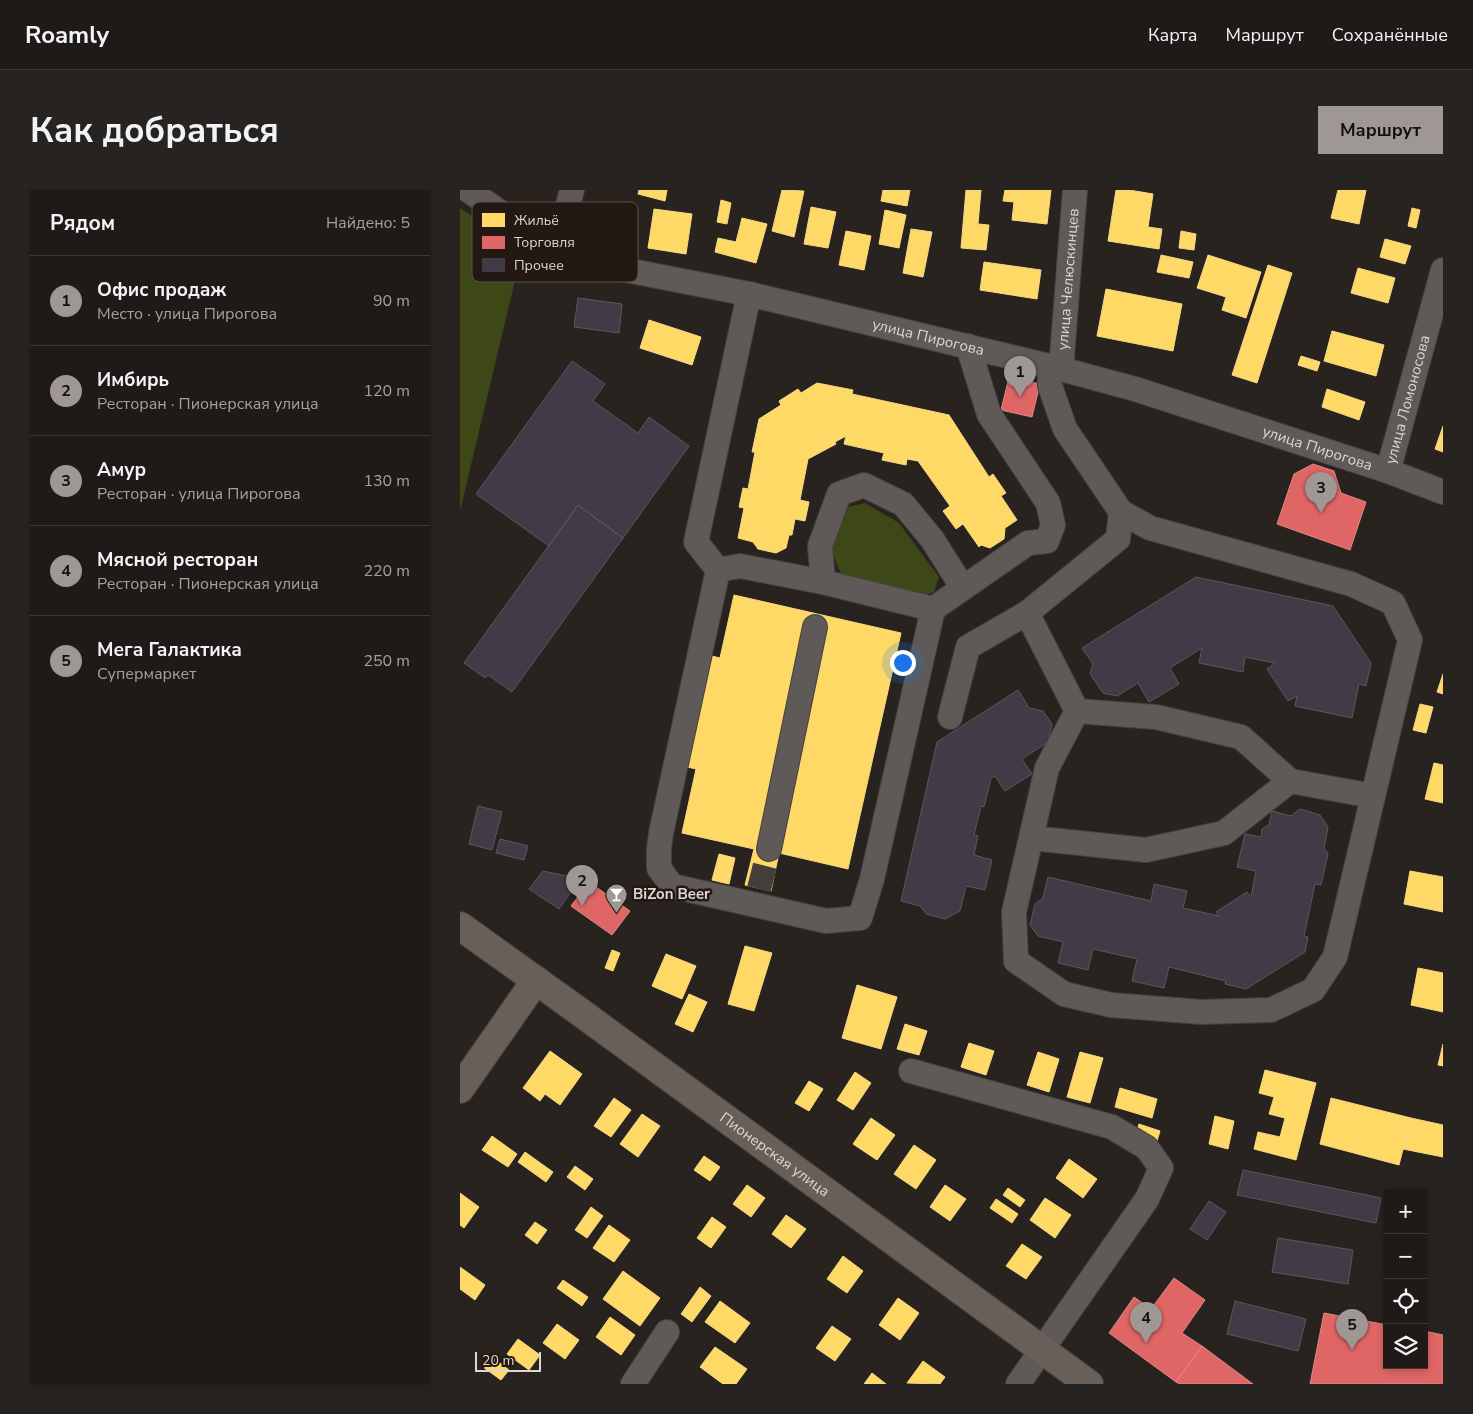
<!DOCTYPE html>
<html lang="ru">
<meta charset="utf-8">
<style>
body{margin:0;font-family:"Nunito Sans",sans-serif;background:#272321;color:#f1f3f6}
.controls{position:absolute;right:15px;bottom:15px;display:grid;overflow:hidden;border-radius:0px;box-shadow:0 2px 8px #0003}
.controls button{width:45px;height:45px;display:grid;place-items:center;padding:0;border:0;border-bottom:1px solid #3c3837;background:#1f1a18;color:#f1f3f6;font:25px sans-serif}
.scale{position:absolute;left:15px;bottom:12px;width:66px;box-sizing:border-box;padding-left:5px;border:2px solid #ddd6d1;border-top:0;font-size:14px;line-height:18px;white-space:nowrap;color:#ddd6d1;-webkit-text-stroke:4px #231912;paint-order:stroke}
.you{position:absolute;left:442px;top:472px;width:18px;height:18px;margin:-12px;border:4px solid #fff;border-radius:50%;background:#1a73e8;box-shadow:0 0 0 8px #1a73e833}
.badge{display:grid;place-items:center;width:32px;height:32px;border-radius:50%;background:#9e9793;color:#111;font-size:16px;font-weight:700}
.pin{position:absolute;translate:-50% -41px;filter:drop-shadow(0 1px 2px #0008)}
.pin::after{content:'';position:absolute;top:26px;width:18px;height:15px;background:inherit;clip-path:polygon(0 0,100% 0,50% 100%)}
.list{margin:0;padding:0;list-style:none}
h2{display:flex;justify-content:space-between;align-items:center;height:65px;margin:0;padding:0 20px;font-size:21px}
h2 small{font-size:16px;font-weight:400;color:#a1a1a2}
.list li{display:grid;grid-template-columns:32px 1fr auto;gap:15px;align-items:center;box-sizing:border-box;height:90px;padding:0 20px;border-top:1px solid #3c3837}
.list b{display:block;font-size:19px;white-space:nowrap}
.list p{margin:0;font-size:16px;white-space:nowrap;color:#a1a1a2}
.list em{font-size:16px;font-style:normal;color:#a1a1a2}
.icon{flex:none;width:28px;height:28px;fill:none;stroke:currentColor;stroke-width:2;stroke-linecap:round;stroke-linejoin:round}
.map{position:relative;flex:none;width:983px;height:1194px;overflow:hidden;border-radius:0px}
header{display:flex;align-items:center;gap:30px;box-sizing:border-box;height:70px;padding:0 25px;background:#1f1a18;border-bottom:1px solid #3c3837}
header strong{font-size:24px}
nav{display:flex;gap:28px;margin-inline-start:auto;font-size:18px}
.intro{display:flex;align-items:center;justify-content:space-between;box-sizing:border-box;height:120px;padding:0 30px}
h1{margin:0;font-size:35px}
.button{padding:12px 22px;border-radius:0px;background:#9e9793;color:#111;font-size:18px;font-weight:700}
main{display:flex;gap:30px;padding:0 30px}
aside{flex:1;background:#1f1a18;border-radius:0px;box-shadow:0 2px 8px #0003}
.map>svg:first-child{display:block}
</style>
<header>
<strong>Roamly</strong>
<nav><a>Карта</a><a>Маршрут</a><a>Сохранённые</a></nav>
</header>
<div class="intro"><h1>Как добраться</h1><a class="button">Маршрут</a></div>
<main>
<aside>
<h2>Рядом<small>Найдено: 5</small></h2>
<ul class="list">
<li><span class="badge">1</span><div><b>Офис продаж</b><p>Место · улица Пирогова</p></div><em>90 m</em></li>
<li><span class="badge">2</span><div><b>Имбирь</b><p>Ресторан · Пионерская улица</p></div><em>120 m</em></li>
<li><span class="badge">3</span><div><b>Амур</b><p>Ресторан · улица Пирогова</p></div><em>130 m</em></li>
<li><span class="badge">4</span><div><b>Мясной ресторан</b><p>Ресторан · Пионерская улица</p></div><em>220 m</em></li>
<li><span class="badge">5</span><div><b>Мега Галактика</b><p>Супермаркет</p></div><em>250 m</em></li>
</ul>
</aside>
<div class="map">
<svg width="983" height="1194" viewBox="0 0 983 1194">
<rect width="100%" height="100%" fill="#292320"/>
<path fill="#3d4816" d="M0,18l62,43 -62,260z
M405,313l34,20 40,54 -5,15 -13,4 -79,-20 -15,-35 16,-33z"/>
<path fill="#ffd966" stroke="#f5d886" d="M179,0h28l-2,11 -27,-7z
M322,0l22,1 -10,46 -22,-6z
M423,0h27l-3,16 -26,-5z
M506,0h15l-3,34 11,1 -3,25 -25,-2z
M545,0h46l-4,34 -35,-4 2,-18 -11,-1z
M656,0h13l24,4 -5,33 14,2 -3,20 -51,-8z
M878,0h28l-7,34 -28,-6z
M261,10l10,3 -4,21 -10,-2z
M351,17l25,5 -8,36 -24,-4z
M952,18l8,2 -4,18 -8,-2z
M194,19l38,5 -6,40 -38,-6z
M425,20l21,5 -7,33 -20,-4z
M282,28l25,6 -11,39 -41,-11 3,-14 18,4z
M451,39l21,3 -9,45 -20,-4z
M386,41l25,5 -7,34 -25,-5z
M721,41l15,3 -2,16 -15,-2z
M925,49l26,7 -6,18 -25,-7z
M701,65l32,7 -4,16 -32,-6z
M748,65l53,17 -15,46 -24,-8 4,-13 -29,-9z
M524,72l57,8 -4,29 -57,-9z
M808,75l24,8 -35,110 -25,-8z
M898,78l37,10 -7,25 -37,-10z
M646,99l76,15 -9,47 -76,-15z
M189,130l52,17 -9,28 -52,-17z
M872,141l52,14 -8,31 -52,-15z
M841,166l19,6 -3,9 -19,-6z
M357,193l36,7 -1,4 97,21 40,62 4,-3 13,19 -5,3 16,24 -12,8 -1,11 -14,9 -9,-3 -2,2 -16,-23 -7,5 -13,-18 7,-5 -32,-45 -11,-2 -1,6 -24,-5 2,-7 -40,-9 2,-8 -11,6 1,2 -28,15 -8,41 9,2 -4,19 -10,-2 -3,16h-3l-3,13 -10,5 -18,-4 -5,-7 -15,-4 6,-30 -5,-1 4,-19 5,1 7,-37h-3l7,-33 22,-14 -2,-4 19,-12 3,4z
M867,199l38,13 -6,18 -37,-13z
M983,236v26l-8,-3z
M274,405l167,38 -53,236 -69,-16 -8,38 -26,-6 9,-36 -72,-16 14,-64 -17,-4 25,-111 16,4z
M983,484v20l-6,-2z
M960,514l13,3 -7,26 -13,-3z
M974,573l9,2v38l-18,-4z
M259,664l16,4 -6,26 -17,-4z
M950,681l33,6v35l-39,-8z
M285,756l27,7 -18,58 -26,-7z
M152,760l8,3 -7,18 -8,-3z
M206,764l30,12 -14,33 -30,-13z
M958,778l25,5v39l-32,-7z
M397,795l40,12 -16,52 -39,-11z
M229,804l18,8 -14,30 -18,-8z
M445,834l22,7 -8,24 -22,-6z
M509,853l25,8 -8,24 -25,-8z
M983,854v22l-5,-1z
M90,861l32,23 -22,31 -15,-11 -5,7 -17,-13z
M578,862l21,7 -10,33 -22,-7z
M620,862l23,6 -13,45 -23,-6z
M805,880l51,13 -20,77 -42,-11 4,-17 22,5 5,-19 -16,-4 5,-17 -15,-4z
M395,882l16,11 -18,27 -16,-10z
M349,891l14,8 -14,22 -14,-8z
M660,898l37,11 -5,19 -37,-11z
M154,908l17,12 -20,27 -17,-11z
M871,908l80,20 -12,47 -79,-21z
M182,924l18,12 -22,31 -18,-13z
M755,926l19,5 -6,28 -19,-5z
M411,928l24,17 -18,25 -24,-16z
M951,928l32,7v32l-40,-8z
M679,934l21,7 -3,10 -21,-8z
M32,946l25,18 -9,13 -26,-17z
M454,955l22,15 -20,29 -22,-15z
M65,962l28,20 -7,10 -28,-20z
M244,966l16,11 -10,14 -16,-11z
M609,969l28,20 -14,19 -27,-20z
M115,976l18,13 -8,11 -18,-13z
M287,995l18,13 -14,19 -18,-13z
M485,995l21,14 -16,22 -20,-14z
M548,998l17,12 -5,7 -17,-12z
M0,1003l19,14 -15,21 -4,-3z
M585,1008l26,17 -16,23 -25,-18z
M536,1009l22,15 -6,9 -22,-15z
M131,1017l12,9 -16,22 -12,-8z
M326,1025l20,14 -15,19 -19,-14z
M252,1027l14,10 -15,21 -14,-10z
M75,1032l12,8 -10,14 -12,-9z
M149,1035l21,15 -16,22 -21,-14z
M562,1054l20,13 -16,22 -20,-13z
M383,1066l20,15 -16,22 -20,-14z
M0,1077l25,18 -10,15 -15,-11z
M163,1081l37,27 -20,28 -37,-27z
M103,1090l25,17 -6,9 -25,-18z
M240,1097l11,9 -19,26 -11,-8z
M438,1108l21,15 -19,27 -21,-15z
M260,1111l30,22 -15,20 -30,-21z
M150,1127l25,18 -14,20 -25,-18z
M97,1134l22,16 -14,19 -22,-16z
M372,1136l19,13 -16,22 -19,-13z
M58,1149l22,16 -11,15 -22,-16z
M255,1157l32,22 -11,15h-13l-23,-17z
M31,1166l18,14 -8,10 -18,-13z
M463,1171l22,16 -5,7 -33,-1z
M412,1183l14,11h-22z"/>
<path fill="#e06666" stroke="#df8886" d="M549,187l31,7 -8,33 -31,-7z
M853,274l21,7 7,22 25,9 -16,48 -73,-26 17,-50z
M129,692l41,29 -18,24 -41,-29z
M714,1088l31,22 -23,33 20,13 -26,36 -67,-49 25,-36 17,12z
M864,1123l63,12v40h37v-34l19,4v49h-133z
M742,1156l51,38h-73l-4,-2z"/>
<path fill="#413a47" stroke="#5b5859" d="M118,108l44,6 -3,29 -45,-6z
M112,171l33,23 -12,17 45,32 11,-16 40,29 -66,92 -45,-33 -29,41 -73,-52z
M118,315l45,33 -111,154 -24,-17 -3,3 -21,-15z
M736,387l137,29 38,57 -5,23 -7,-2 -7,34 -57,-12 2,-10 -9,5 -21,-32 8,-6 -30,-6 -2,15 -44,-9 3,-15 -32,20 9,16 -30,18 -11,-19 -21,13 -14,-3 -13,-19 3,-10 -11,-16z
M558,500l11,18 14,3 9,13 -4,18 -26,17 10,15 -27,17 -10,-15 -4,2 -7,29 -3,-1 -7,29 4,1 -4,19 18,5 -7,30 -19,-4 -6,25 -15,8 -19,-5 -6,-8 -19,-5 36,-159z
M18,616l24,6 -10,38 -23,-6z
M840,619l20,6 8,12 -4,21 4,6 -7,31 -6,-1 -11,52 4,1 -3,15 -59,37 -21,-5 1,-3 -57,-14 -5,21 -32,-7 5,-22 -44,-10 -5,21 -30,-7 5,-21 -25,-6 -8,-11 5,-21 8,-6 5,-21 103,24 3,-17 33,7 -4,17 36,8 -3,-4 31,-20 4,5 5,-26 -19,-4 8,-33 16,3 1,-8 7,-4 3,-14 19,5z
M40,649l28,7 -4,14 -28,-7z
M83,681l37,8 -21,30 -30,-20z
M783,980l138,28 -5,25 -139,-28z
M749,1011l17,11 -19,28 -17,-11z
M818,1048l75,12 -5,34 -76,-12z
M775,1111l71,18 -8,32 -71,-17z"/>
<g fill="none" stroke-linecap="round" stroke-linejoin="round">
<path stroke="#443e3b" stroke-width="24" stroke-dasharray="24 12" stroke-linecap="butt" d="M299,699l10,-40"/>
<defs>
<g id="minor">
<path id="s1" d="M8,0l82,57 71,22 128,25 312,75 74,20 253,82 55,21"/>
<path d="M90,57l18,-42 4,-15"/>
<path d="M289,104l-53,248 22,28 -57,263 -2,16v19l13,18 154,35 34,-3 12,-39 61,-270"/>
<path id="s2" d="M601,179l14,-179"/>
<path id="s3" d="M928,281l55,-201"/>
<path d="M258,380l22,-4 83,16 110,27 95,-66 19,-2 6,-16 -5,-22 -59,-89 -21,-68"/>
<path d="M363,392l-3,-36 19,-52 25,-9 39,19 29,35 31,49"/>
<path d="M567,423l50,98 -30,57 -33,144 2,49 48,33 47,11 90,7 70,-2 42,-20 22,-33 75,-317 -17,-37 -42,-19 -201,-56 -29,-16"/>
<path d="M490,527l18,-70 59,-34 91,-74 3,-27 -56,-83 -15,-43 -1,-20"/>
<path d="M830,591l83,15"/>
<path d="M571,648l115,12 78,-17 66,-52 -49,-44 -85,-20 -79,-6"/>
<path d="M309,659l46,-222"/>
<path d="M451,881l201,56 35,21 14,20 -14,31 -129,185"/>
<path d="M173,1194l34,-52"/>
</g>
<g id="major">
<path id="s4" d="M0,736l120,86 509,372"/>
<path d="M0,899l76,-109"/>
</g>
</defs>
<use href="#minor" stroke="#46413e" stroke-width="26"/>
<use href="#major" stroke="#46413e" stroke-width="30"/>
<use href="#minor" stroke="#5f5a57" stroke-width="24"/>
<use href="#major" stroke="#675f58" stroke-width="28"/>
</g>
<defs>
<symbol id="bar-pin" viewBox="-11 -11 22 30"><path d="M0 17L-7.5 6A9.5 9.5 0 1 1 7.5 6Z" fill="#9e9793" stroke="#231912"/><path d="M-6-5H6L.8 .8V4.5H3.5V6h-7V4.5H-.8V.8Z" fill="#fff"/></symbol>
</defs>
<g fill-rule="evenodd">
<use href="#bar-pin" x="144" y="692" width="25" height="34"/>
</g>
<g text-anchor="middle" dominant-baseline="central" stroke-width="5" stroke-linejoin="round" paint-order="stroke">
<g font-size="15" fill="#ddd6d1" stroke="#231912">
<text stroke="none"><textPath href="#s2" startOffset="90">улица Челюскинцев</textPath></text>
<text stroke="none"><textPath href="#s1" startOffset="489">улица Пирогова</textPath></text>
<text stroke="none"><textPath href="#s3" startOffset="74">улица Ломоносова</textPath></text>
<text stroke="none"><textPath href="#s1" startOffset="894">улица Пирогова</textPath></text>
<text stroke="none"><textPath href="#s4" startOffset="389">Пионерская улица</textPath></text>
</g>
<g font-size="15" font-weight="bold" fill="#ddd6d1" stroke="#231912" text-anchor="start">
<text x="173" y="704">BiZon Beer</text>
</g>
</g>
<rect x="12" y="12" width="166" height="80" rx="8" fill="#231912" stroke="#5b524b" stroke-width="1"/>
<rect x="22" y="23" width="23" height="14" fill="#ffd966"/>
<rect x="22" y="46" width="23" height="13" fill="#e06666"/>
<rect x="22" y="68" width="23" height="14" fill="#413a47"/>
<g font-size="14" fill="#ddd6d1">
<text x="54" y="35">Жильё</text>
<text x="54" y="57">Торговля</text>
<text x="54" y="80">Прочее</text>
</g>
</svg>
<div class="controls">
<button>+</button>
<button>−</button>
<button><svg class="icon" aria-label="locate" viewBox="0 0 24 24"><circle cx="12" cy="12" r="6"/><path d="M12 2v4M12 18v4M2 12h4M18 12h4"/></svg></button>
<button><svg class="icon" aria-label="layers" viewBox="0 0 24 24"><path d="M12 4l9 5-9 5-9-5zM3 14l9 5 9-5"/></svg></button>
</div>
<div class="scale">20 m</div>
<div class="you"></div>
<div class="pin badge" style="left:560px;top:207px">1</div>
<div class="pin badge" style="left:122px;top:716px">2</div>
<div class="pin badge" style="left:861px;top:323px">3</div>
<div class="pin badge" style="left:686px;top:1153px">4</div>
<div class="pin badge" style="left:892px;top:1160px">5</div>
</div>
</main>
